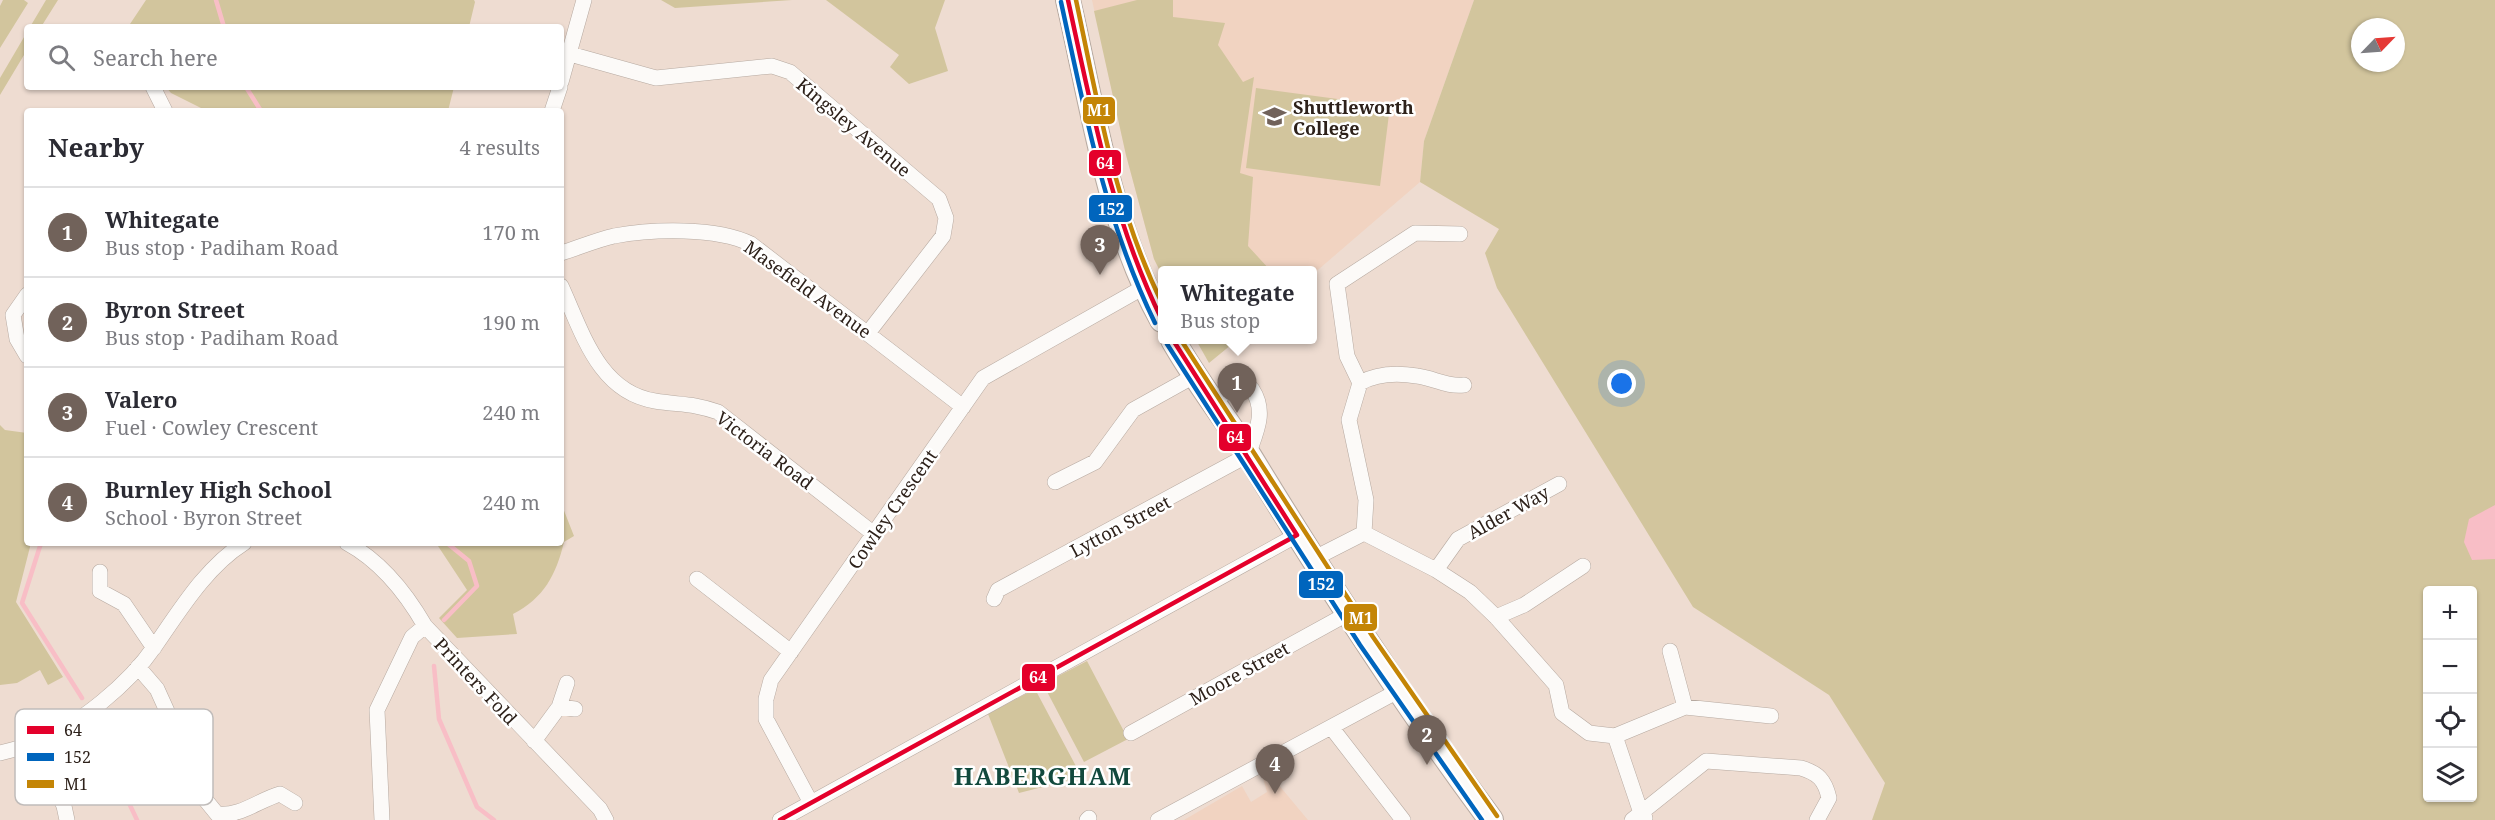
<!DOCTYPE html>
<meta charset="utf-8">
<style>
body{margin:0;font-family:"Noto Serif",serif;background:#f2f2f3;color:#2b2b33}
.controls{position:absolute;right:18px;bottom:18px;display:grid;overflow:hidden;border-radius:6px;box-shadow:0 2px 4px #0004}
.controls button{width:54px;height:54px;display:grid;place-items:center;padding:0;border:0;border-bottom:2px solid #e1e1e2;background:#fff;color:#2b2b33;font:30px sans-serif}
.compass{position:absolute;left:2351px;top:18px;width:54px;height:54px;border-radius:50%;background:#fff;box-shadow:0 2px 4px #0004;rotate:65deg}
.you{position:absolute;left:1622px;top:384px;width:21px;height:21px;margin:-15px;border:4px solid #fff;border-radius:50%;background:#1a73e8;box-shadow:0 0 0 9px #1a73e833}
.badge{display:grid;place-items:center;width:39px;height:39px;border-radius:50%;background:#71625a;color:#fff;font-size:20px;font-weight:700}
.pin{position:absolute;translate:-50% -50px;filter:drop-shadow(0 2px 3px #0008)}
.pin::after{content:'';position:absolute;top:32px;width:21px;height:18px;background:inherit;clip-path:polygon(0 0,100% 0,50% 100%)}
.popup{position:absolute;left:1158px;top:266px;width:159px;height:78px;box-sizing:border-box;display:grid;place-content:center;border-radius:6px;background:#fff;filter:drop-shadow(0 2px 4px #0005);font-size:20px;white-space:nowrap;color:#7c7c81}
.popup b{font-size:22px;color:#2b2b33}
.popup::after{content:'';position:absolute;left:50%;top:100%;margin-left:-12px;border:12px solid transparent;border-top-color:#fff}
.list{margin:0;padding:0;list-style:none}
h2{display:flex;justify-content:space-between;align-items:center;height:78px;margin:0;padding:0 24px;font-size:26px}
h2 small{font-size:20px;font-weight:400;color:#7c7c81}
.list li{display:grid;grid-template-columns:39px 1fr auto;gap:18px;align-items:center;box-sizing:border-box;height:90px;padding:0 24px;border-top:2px solid #e1e1e2}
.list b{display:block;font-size:22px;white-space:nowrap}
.list p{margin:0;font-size:20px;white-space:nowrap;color:#7c7c81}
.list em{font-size:20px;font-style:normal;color:#7c7c81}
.icon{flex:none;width:33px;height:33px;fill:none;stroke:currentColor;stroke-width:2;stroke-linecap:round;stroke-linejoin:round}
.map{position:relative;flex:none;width:2495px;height:820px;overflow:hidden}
.search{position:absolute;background:#fff;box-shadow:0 2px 4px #0004;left:24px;top:24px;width:540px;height:66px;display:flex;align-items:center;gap:15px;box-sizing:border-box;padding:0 21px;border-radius:6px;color:#7c7c81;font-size:22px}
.panel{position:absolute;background:#fff;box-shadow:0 2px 4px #0004;left:24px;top:108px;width:540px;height:438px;border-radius:6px}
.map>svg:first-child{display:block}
</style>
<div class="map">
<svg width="2495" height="820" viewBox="0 0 2495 820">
<rect width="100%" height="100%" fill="#eedcd1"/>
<path fill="#f1d3c1" d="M1092,0h382l-50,141 -4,41 -108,93v-5h-150v5l-8,-16 -28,-104z
M1268,772l40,48h-124l58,-34 9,16 16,-10 -5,-17z"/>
<path fill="#d2c59d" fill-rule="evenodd" d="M3,0h21l4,3 -28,45v-42z
M46,0h12l-17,27h-11z
M146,0h328l1,2 -6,25h-341z
M661,0h131l-117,8z
M826,0h119l-10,28 13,43 -39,13 -19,-17 9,-12z
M1137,0h36v17l52,6 -7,22 25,37 11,-5 -14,96 13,4 -5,69 22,24h-108v5l-8,-16 -28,-104 -32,-144z
M1474,0h1021v820h-623l13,-37 -56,-88 -136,-88 -196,-319 -12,-35 14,-24 -79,-47 4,-41zM2360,27h36v36h-36zM2428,590h44v208h-44z
M27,32v18l-27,45v-17z
M166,87h288l-6,24h-241l-36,-18z
M1256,88l134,18 -10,80 -134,-18z
M1196,340h41l-28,23z
M0,425l5,5 22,3v110h4l-15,59 47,75 -15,8 -8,-15 -23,13 -17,2z
M561,503l13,33 -10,6c-8,33 -20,56 -51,72l4,20 -60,4 -18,-20 28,-28 -31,-47h125z
M1087,661l41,78 -44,23 -41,-78z
M1035,689l43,81 -4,9 -55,14 -31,-79z"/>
<path fill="#f8bec6" d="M2495,505v54l-23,1 -8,-18 5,-23z"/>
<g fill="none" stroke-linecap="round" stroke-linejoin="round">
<path stroke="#f8bec6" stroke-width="4.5" d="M216,0l8,27
M246,87l15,24
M41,543l-19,60 60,95
M444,620l33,-34 -8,-25 -22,-18
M434,666l5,53 38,88 17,13
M95,731l42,89"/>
<defs>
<path id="street" d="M570,54l86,24 116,-12 18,6 149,127 7,19 -3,18 -75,97
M561,82l23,-82
M153,87l12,24
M552,111l8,-24
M561,253c17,-5 35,-13 53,-17 39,-7 102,-9 137,8l212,163
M561,286c21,45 37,106 94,115 24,4 38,2 63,11l156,122
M27,295l-14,20 4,24 10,17
M1360,383l-13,-27 -10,-72 78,-51 45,1
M1360,383l-11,37 17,80 -2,33
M1360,383c16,-9 38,-10 57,-7 17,2 29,11 47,9
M1055,482l40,-20 38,-52 61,-34
M347,543c35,19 59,50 78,83l175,183 6,11
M1313,559l51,-26 72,37 34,22 26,25 60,68 6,28 27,20 26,3 70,-29 86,9
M1436,570l22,-31 101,-55
M100,572v19l24,13 30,44
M697,579l94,73
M994,599l4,-9 250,-135c8,-23 19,-43 4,-66l-15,-3 -25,15
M1496,617l28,-12 59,-39
M1670,651l15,56
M138,667l19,22 33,73 5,25 22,27c23,3 42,-14 63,-20l15,9
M559,707l16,2
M1331,727l72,93
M1131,733l216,-119
M1615,736l26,77 4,5
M534,741l25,-34 8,-24
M36,743l28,63 3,14
M0,753c12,-3 24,-6 35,-10 43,-17 94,-59 120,-97 25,-36 51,-79 89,-103
M811,803l-45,-84v-20l5,-19 212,-302 161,-91
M382,820l-5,-110 35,-73 13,-11
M780,820l517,-285
M1087,820l2,-2
M1158,820l240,-129
M1632,820l74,-59 95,7c17,5 24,12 28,30l-12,22"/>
<path id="primary" d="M1068,0c25,107 40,223 94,320
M1173,340c23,41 52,77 77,117 76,124 154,246 241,363"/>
</defs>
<use href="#street" stroke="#b6a9a0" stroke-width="16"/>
<use href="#primary" stroke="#b6a9a0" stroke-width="26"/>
<use href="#street" stroke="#fcfaf8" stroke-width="15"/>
<use href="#primary" stroke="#fcfaf8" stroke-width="24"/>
<defs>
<path id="bus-1" d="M1068,0c24,110 44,219 94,320
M1173,340l124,195
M780,820l517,-285"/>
<path id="bus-2" d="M1061,2c24,110 44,219 94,321
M1167,344l193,301 122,175"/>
<path id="bus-3" d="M1076,0c22,103 39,208 86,303
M1181,340l192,297 124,179"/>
</defs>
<use href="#bus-1" stroke="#fff" stroke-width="9"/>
<use href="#bus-2" stroke="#fff" stroke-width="9"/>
<use href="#bus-3" stroke="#fff" stroke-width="9"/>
<use href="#bus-1" stroke="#e4002b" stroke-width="4.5"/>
<use href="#bus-2" stroke="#0065bd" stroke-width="4.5"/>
<use href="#bus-3" stroke="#c48506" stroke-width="4.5"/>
</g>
<defs>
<symbol id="school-bare" viewBox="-9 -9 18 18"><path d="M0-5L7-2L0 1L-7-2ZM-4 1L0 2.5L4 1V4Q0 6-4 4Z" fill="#71625a" stroke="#fff" stroke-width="2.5" paint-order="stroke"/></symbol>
</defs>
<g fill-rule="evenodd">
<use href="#school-bare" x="1258" y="100" width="33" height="33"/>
</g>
<g text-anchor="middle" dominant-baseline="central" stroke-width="5" stroke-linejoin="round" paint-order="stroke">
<g font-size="18" font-weight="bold" fill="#2d211a" stroke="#fff" text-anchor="start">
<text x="1293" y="107">Shuttleworth<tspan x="1293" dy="21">College</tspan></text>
</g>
<g font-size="18" fill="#2d211a" stroke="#fff">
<text transform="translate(854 127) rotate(40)">Kingsley Avenue</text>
<text transform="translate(808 289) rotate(36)">Masefield Avenue</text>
<text transform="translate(765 450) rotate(37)">Victoria Road</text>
<text transform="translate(892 509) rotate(-55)">Cowley Crescent</text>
<text transform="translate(1508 512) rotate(-29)">Alder Way</text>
<text transform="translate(1120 526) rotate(-28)">Lytton Street</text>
<text transform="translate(1239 673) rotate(-29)">Moore Street</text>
<text transform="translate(476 681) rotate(47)">Printers Fold</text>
</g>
<g font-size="24" font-weight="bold" letter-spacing="1.5" fill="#12493d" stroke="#fff">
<text x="1043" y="775">HABERGHAM</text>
</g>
</g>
<rect x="15" y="709" width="198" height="96" rx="9" fill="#fff" stroke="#c0bcba" stroke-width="1.5"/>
<rect x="27" y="726" width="27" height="8" fill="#e4002b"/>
<rect x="27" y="753" width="27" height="8" fill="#0065bd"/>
<rect x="27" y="780" width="27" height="8" fill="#c48506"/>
<g font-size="16" fill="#2d211a">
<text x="64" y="736">64</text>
<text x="64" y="763">152</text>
<text x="64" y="790">M1</text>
</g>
<g stroke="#fff" stroke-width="2">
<rect x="1082" y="96" width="34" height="29" rx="6" fill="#c48506"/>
<rect x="1088" y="149" width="34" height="28" rx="6" fill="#e4002b"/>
<rect x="1088" y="194" width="45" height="29" rx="6" fill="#0065bd"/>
<rect x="1218" y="423" width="34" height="29" rx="6" fill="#e4002b"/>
<rect x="1298" y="570" width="46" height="29" rx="6" fill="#0065bd"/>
<rect x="1343" y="603" width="35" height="29" rx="6" fill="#c48506"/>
<rect x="1021" y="663" width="35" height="29" rx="6" fill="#e4002b"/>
</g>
<g font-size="16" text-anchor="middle" font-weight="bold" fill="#fff">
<text x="1099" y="116">M1</text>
<text x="1105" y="169">64</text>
<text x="1111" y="215">152</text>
<text x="1235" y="443">64</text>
<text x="1321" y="590">152</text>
<text x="1361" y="624">M1</text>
<text x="1038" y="683">64</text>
</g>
</svg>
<div class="controls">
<button>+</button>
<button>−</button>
<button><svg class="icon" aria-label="locate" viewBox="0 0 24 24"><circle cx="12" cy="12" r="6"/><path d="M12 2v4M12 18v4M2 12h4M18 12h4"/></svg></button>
<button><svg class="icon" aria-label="layers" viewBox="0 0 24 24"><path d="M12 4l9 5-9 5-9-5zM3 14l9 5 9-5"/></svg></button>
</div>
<svg class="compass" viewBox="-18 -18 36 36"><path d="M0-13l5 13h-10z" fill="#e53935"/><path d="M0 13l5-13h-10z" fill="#7c7c81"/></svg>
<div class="you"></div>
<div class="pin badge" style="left:1237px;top:413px">1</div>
<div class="popup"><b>Whitegate</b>Bus stop</div>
<div class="pin badge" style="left:1427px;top:765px">2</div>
<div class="pin badge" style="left:1100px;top:275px">3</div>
<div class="pin badge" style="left:1275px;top:794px">4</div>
<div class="search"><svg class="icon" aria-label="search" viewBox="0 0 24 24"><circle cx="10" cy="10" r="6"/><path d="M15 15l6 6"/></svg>Search here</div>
<section class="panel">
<h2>Nearby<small>4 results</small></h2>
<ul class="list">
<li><span class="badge">1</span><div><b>Whitegate</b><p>Bus stop · Padiham Road</p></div><em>170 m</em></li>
<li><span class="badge">2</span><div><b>Byron Street</b><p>Bus stop · Padiham Road</p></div><em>190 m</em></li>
<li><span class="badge">3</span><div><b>Valero</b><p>Fuel · Cowley Crescent</p></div><em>240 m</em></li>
<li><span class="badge">4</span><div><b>Burnley High School</b><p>School · Byron Street</p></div><em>240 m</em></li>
</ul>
</section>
</div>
